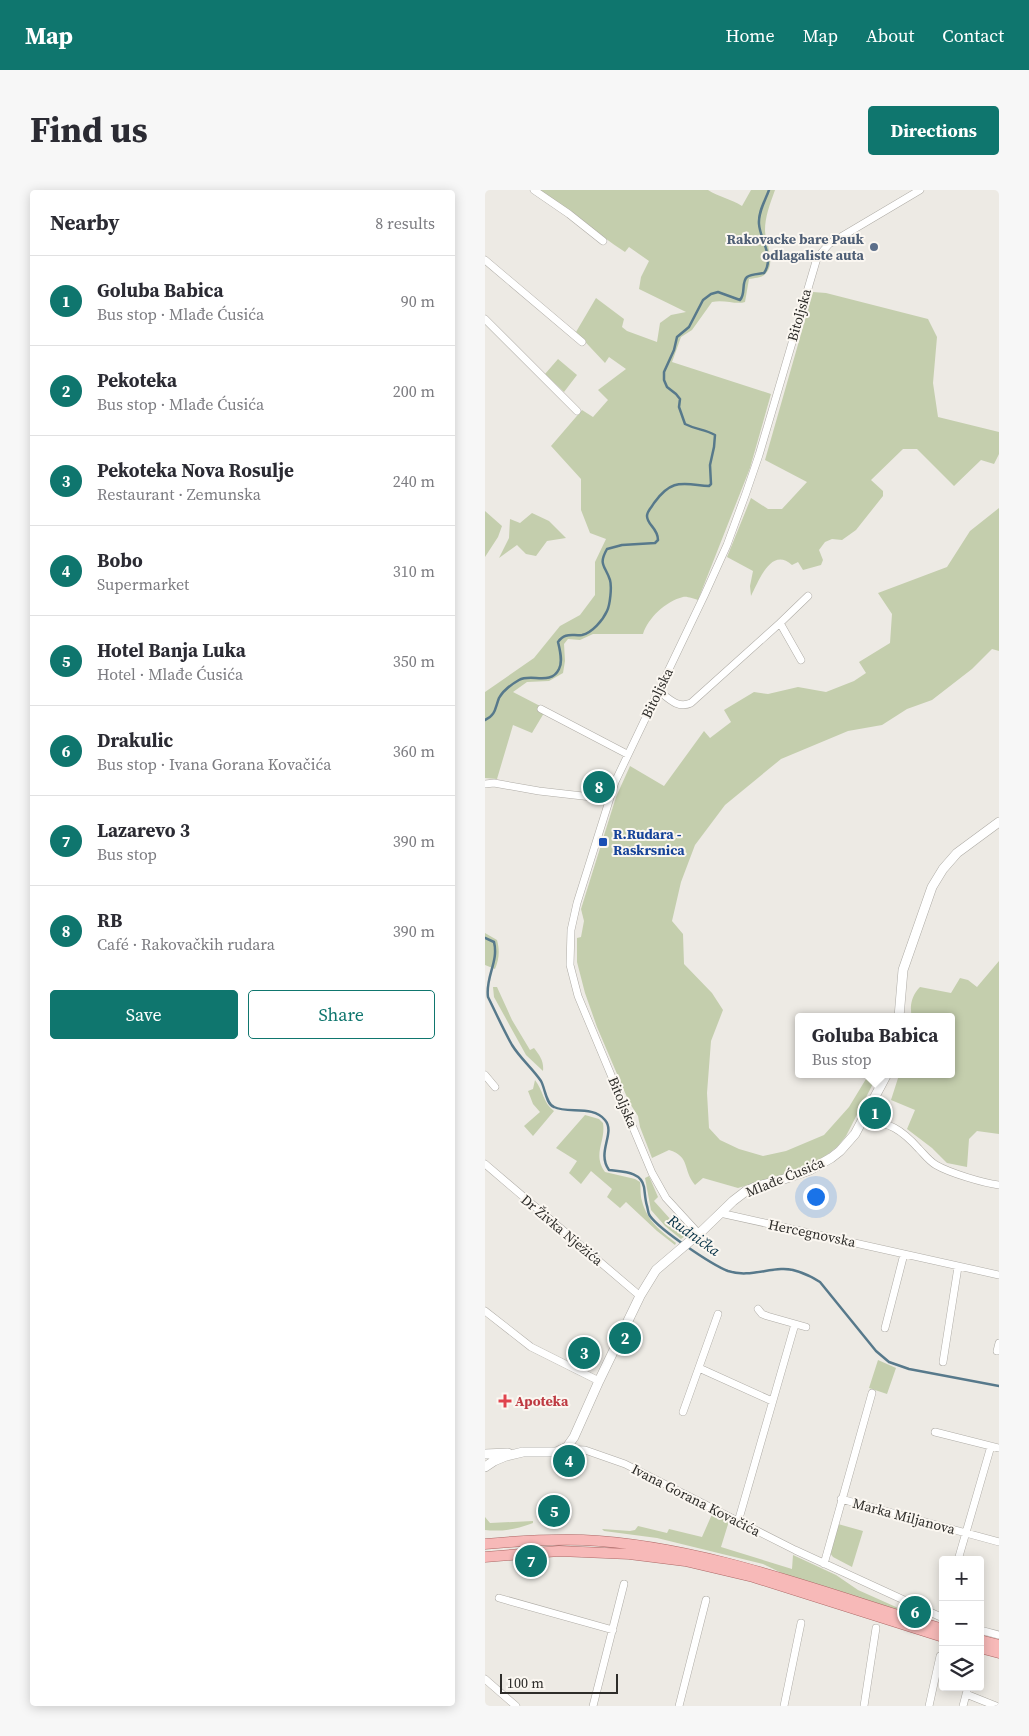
<!DOCTYPE html>
<meta charset="utf-8">
<style>
body{margin:0;font-family:"Source Serif 4",serif;background:#f7f7f7;color:#2b2b33}
.controls{position:absolute;right:15px;bottom:15px;display:grid;overflow:hidden;border-radius:5px;box-shadow:0 2px 12px #0003}
.controls button{width:45px;height:45px;display:grid;place-items:center;padding:0;border:0;border-bottom:1px solid #e1e1e2;background:#fff;color:#2b2b33;font:25px sans-serif}
.scale{position:absolute;left:15px;bottom:12px;width:118px;box-sizing:border-box;padding-left:5px;border:2px solid #2e2d2a;border-top:0;font-size:14px;line-height:18px;white-space:nowrap;color:#2e2d2a;-webkit-text-stroke:4px #fbf7f1;paint-order:stroke}
.you{position:absolute;left:330px;top:1006px;width:18px;height:18px;margin:-12px;border:4px solid #fff;border-radius:50%;background:#1a73e8;box-shadow:0 0 0 8px #1a73e833}
.badge{display:grid;place-items:center;width:32px;height:32px;border-radius:50%;background:#0f766e;color:#fff;font-size:16px;font-weight:700}
.pin{position:absolute;translate:-50% -50%;border:2px solid #fff;box-shadow:0 1px 5px #0006}
.popup{position:absolute;left:310px;top:823px;width:160px;height:65px;box-sizing:border-box;display:grid;place-content:center;border-radius:5px;background:#fff;filter:drop-shadow(0 1px 4px #0005);font-size:16px;white-space:nowrap;color:#7c7c81}
.popup b{font-size:19px;color:#2b2b33}
.popup::after{content:'';position:absolute;left:50%;top:100%;margin-left:-10px;border:10px solid transparent;border-top-color:#fff}
.list{margin:0;padding:0;list-style:none}
h2{display:flex;justify-content:space-between;align-items:center;height:65px;margin:0;padding:0 20px;font-size:21px}
h2 small{font-size:16px;font-weight:400;color:#7c7c81}
.list li{display:grid;grid-template-columns:32px 1fr auto;gap:15px;align-items:center;box-sizing:border-box;height:90px;padding:0 20px;border-top:1px solid #e1e1e2}
.list b{display:block;font-size:19px;white-space:nowrap}
.list p{margin:0;font-size:16px;white-space:nowrap;color:#7c7c81}
.list em{font-size:16px;font-style:normal;color:#7c7c81}
.actions{display:flex;gap:10px;padding:15px 20px}
.actions a{flex:1;padding:11px 0;border:1px solid #0f766e;border-radius:5px;text-align:center;font-size:18px;color:#0f766e}
.actions .main{background:#0f766e;color:#fff}
.icon{flex:none;width:28px;height:28px;fill:none;stroke:currentColor;stroke-width:2;stroke-linecap:round;stroke-linejoin:round}
.map{position:relative;flex:none;width:514px;height:1516px;overflow:hidden;border-radius:5px}
header{display:flex;align-items:center;gap:30px;box-sizing:border-box;height:70px;padding:0 25px;background:#0f766e;color:#fff}
header strong{font-size:24px}
nav{display:flex;gap:28px;margin-inline-start:auto;font-size:18px}
.intro{display:flex;align-items:center;justify-content:space-between;box-sizing:border-box;height:120px;padding:0 30px}
h1{margin:0;font-size:35px}
.button{padding:12px 22px;border-radius:5px;background:#0f766e;color:#fff;font-size:18px;font-weight:700}
main{display:flex;gap:30px;padding:0 30px}
aside{flex:1;background:#fff;border-radius:5px;box-shadow:0 2px 12px #0003}
.map>svg:first-child{display:block}
</style>
<header>
<strong>Map</strong>
<nav><a>Home</a><a>Map</a><a>About</a><a>Contact</a></nav>
</header>
<div class="intro"><h1>Find us</h1><a class="button">Directions</a></div>
<main>
<aside>
<h2>Nearby<small>8 results</small></h2>
<ul class="list">
<li><span class="badge">1</span><div><b>Goluba Babica</b><p>Bus stop · Mlađe Ćusića</p></div><em>90 m</em></li>
<li><span class="badge">2</span><div><b>Pekoteka</b><p>Bus stop · Mlađe Ćusića</p></div><em>200 m</em></li>
<li><span class="badge">3</span><div><b>Pekoteka Nova Rosulje</b><p>Restaurant · Zemunska</p></div><em>240 m</em></li>
<li><span class="badge">4</span><div><b>Bobo</b><p>Supermarket</p></div><em>310 m</em></li>
<li><span class="badge">5</span><div><b>Hotel Banja Luka</b><p>Hotel · Mlađe Ćusića</p></div><em>350 m</em></li>
<li><span class="badge">6</span><div><b>Drakulic</b><p>Bus stop · Ivana Gorana Kovačića</p></div><em>360 m</em></li>
<li><span class="badge">7</span><div><b>Lazarevo 3</b><p>Bus stop</p></div><em>390 m</em></li>
<li><span class="badge">8</span><div><b>RB</b><p>Café · Rakovačkih rudara</p></div><em>390 m</em></li>
</ul>
<div class="actions"><a class="main">Save</a><a>Share</a></div>
</aside>
<div class="map">
<svg width="514" height="1516" viewBox="0 0 514 1516">
<rect width="100%" height="100%" fill="#edeae4"/>
<path fill="#c4cead" d="M55,0h168c11,7 23,9 34,16l9,-16h24c-5,14 -10,26 -10,41 1,13 12,34 -1,44 -3,3 -10,3 -15,4l-4,23c-9,3 -21,-3 -33,0l-20,28 -11,7 -9,25 99,32 -21,74 -52,132c-4,-1 -11,-4 -15,-3 -17,4 -35,21 -40,37h-50l-13,6 -12,-1 -4,5 1,17 -2,12 -14,8 -22,1 -14,10 29,15 2,6 -12,20 -19,-8 -16,54 -12,-1v-86l49,-34 26,-32 20,-11 15,-20v-33l11,-23 -16,-6 -9,-23v-31l-30,-33 31,-36 11,7 15,-17 -10,-10 28,-21 -17,-12 -4,6 -29,-31 20,-34 28,21 -2,8 5,4 30,11 3,-19 11,-8 15,-3 -47,-23 2,-12 8,-16 -20,-14 -4,5c-29,-19 -56,-42 -85,-62z
M328,102l13,1 102,26 9,18 -4,46 5,34 61,15v22l-5,10 -13,-4 -27,26 -37,-37h-14l-32,31 12,11v5l-27,34 -14,10 -10,-1 -7,3 -6,8 4,10 -2,5 -18,5 -5,-8 -6,3c-21,-19 -33,16 -41,31l-1,-10 3,-15 -26,-14 24,-59 17,11h14l25,-27 -42,-22z
M73,169l19,16 -13,17 -19,-18z
M514,318v143l-7,-2 -20,20 -40,31 -25,9 -25,16 -34,6 -67,28 -56,46 -30,40 -14,37 -9,39 11,13 1,30 28,29 11,17 -12,31 -4,52 2,35 11,12 19,9 24,7 23,-5 38,-16 25,-28 20,-33h9l-32,62 -8,10 -15,12 -28,13 -57,17 -35,-10 -8,7c-13,-16 -4,-28 -26,-35l-17,8 -12,-31 -2,-11 -9,-14 -32,-75 -12,-34 -8,-31v-24l4,-1 3,-16 -3,-12 35,-112 14,-31 34,20 40,-55 6,7 21,-16 -7,-12 30,-18 14,2 30,-7 28,5 28,-11 12,-8 -7,-11 31,-19 2,-29 -14,-21 69,-26 23,-36z
M0,321l17,15 -4,11 -13,20z
M47,323l17,8 17,17 -19,3 -11,15 -10,-2 -9,-9 -18,13 10,-20 1,-19 10,4z
M0,743l12,7c3,11 2,19 -2,29l-10,-4z
M514,771v173l-22,-3 -8,8 -2,28 -20,-4 -15,-15 -25,-19 8,-19 -24,-10 8,-25 11,2 2,-3h39v-57h-39c-3,-11 0,-22 8,-30l31,6 9,-15 8,2 9,7z
M8,797h4l15,33 18,30 4,-2c6,8 10,13 9,23l-17,-16 -32,-58z
M50,890c8,10 8,23 19,31l-21,25 -9,-10 16,-14 -7,-8 -5,-13 5,-2z
M100,925l14,4 4,4c3,19 -11,31 2,49l30,7 5,3c1,6 0,13 2,19 5,20 19,30 34,42l-1,2 -18,-14 -31,-29 -6,6 -13,-11 5,-8 -21,-18 -10,13 -12,-11 8,-12 -21,-13z
M164,986l9,21 -4,4 18,20 4,-3 9,11v7l-4,3 -16,-13 -14,-16 -6,-32z
M393,1170l18,8 -9,26 -18,-6z
M228,1322l16,9 -8,26 71,22 1,-14 43,20 22,15 47,21 -18,-2 -97,-32 -27,-13 -106,-26 -53,-7 -2,-2 28,2 5,-1 3,-4 29,7 2,-4 33,8z
M0,1327l5,6 43,-2v2c-15,6 -32,9 -48,7z
M353,1334l25,7 -11,36 -19,-10 -3,-4z"/>
<g fill="none" stroke-linecap="round" stroke-linejoin="round">
<path stroke="#57798b" stroke-width="2.5" d="M0,530c11,-5 10,-12 14,-22 4,-7 13,-14 20,-18 12,-7 32,6 40,-11 4,-7 1,-19 -1,-27 7,-10 14,-6 24,-7 10,-2 21,-15 25,-24 3,-6 5,-24 3,-31 -5,-15 -12,-15 -3,-31l15,-4 33,-2 3,-3c0,-12 -11,-15 -11,-24 0,-5 5,-9 7,-13 18,-25 28,-19 55,-17l2,-2 -1,-19 4,-18 1,-12c-11,-6 -18,-5 -30,-11l-6,-17 1,-8 -4,-5 -9,-7 -3,-7v-8l10,-22 3,-13 12,-10 14,-27 8,-6 7,-2 22,8c6,-6 1,-18 7,-23 4,-3 13,-3 17,-4 11,-16 -4,-33 -5,-49 -1,-12 6,-23 10,-34
M0,748l9,4c5,20 -9,35 -6,55 8,16 15,32 24,48 8,13 20,23 29,36 4,7 5,23 13,26 14,7 39,-2 51,13 11,13 -9,32 4,50 13,2 32,1 35,17 1,6 1,12 3,19 1,3 1,8 3,10 10,14 62,49 78,55 18,6 35,-1 53,-2 14,-1 28,6 39,13l56,69 13,11 20,7 90,17"/>
<defs>
<path id="minor" d="M49,0l35,24 34,27
M0,70l97,82
M0,129l92,92
M295,433l28,-27
M174,501c10,8 19,18 32,12l89,-80 21,37
M56,519l86,45
M0,594l9,-1 45,8 70,8
M0,885l10,12
M377,931c27,0 40,9 57,28 5,5 10,12 17,16 14,8 47,18 63,20
M0,974l155,132
M235,1023l279,62
M214,1044l-33,-36 -14,-25 -74,-177 -8,-31 1,-35 6,-27 38,-121 89,-186 23,-51 19,-52 13,-38 58,-197 12,-14 91,-54
M273,1119l4,5 5,2 39,11
M0,1121l46,36 68,34
M400,1138l19,-74
M512,1161l2,-8
M458,1172l15,-95
M214,1178l73,33
M198,1222l35,-98
M450,1242l64,16
M80,1259l20,1 40,14 170,86 148,68
M356,1309l158,43
M253,1332l57,-198
M473,1370l33,-114
M339,1374l48,-171
M14,1408l114,32
M495,1440l19,5
M0,1489l31,27
M481,1504l30,12
M108,1516l31,-122
M194,1516l27,-106
M299,1516l17,-83
M379,1516l12,-78
M444,1516l11,-50
M478,1516l5,-19"/>
<path id="tertiary" d="M414,827l4,-47 29,-83 11,-18 14,-16 42,-31
M0,1264l23,-1
M0,1277l9,-6 12,-5 17,-4h33l11,-5 7,-10 25,-56 41,-85 16,-26 47,-40 30,-29 13,-10 9,-4 29,-8 26,-9 21,-12 9,-7 15,-17 32,-60"/>
<path id="primary" d="M0,1354c33,-3 65,-5 98,-4 125,6 242,54 360,89
M0,1367l74,-6 70,3 56,7 68,16 190,60
M495,1450l19,5
M495,1458l19,5"/>
</defs>
<use href="#minor" stroke="#afaca6" stroke-width="8"/>
<use href="#tertiary" stroke="#afaca6" stroke-width="10"/>
<use href="#primary" stroke="#ad6967" stroke-width="11"/>
<use href="#minor" stroke="#fff" stroke-width="7"/>
<use href="#tertiary" stroke="#fff" stroke-width="9"/>
<use href="#primary" stroke="#f7b9b8" stroke-width="10"/>
</g>
<circle fill="#5c6f8a" stroke="#fbf7f1" stroke-width="2" cx="389" cy="57" r="5"/>
<rect fill="#1a4fb4" stroke="#fbf7f1" stroke-width="2" x="113" y="647" width="10" height="10" rx="2.5"/>
<path fill="#e0444e" stroke="#fbf7f1" stroke-width="2" d="M17.5 1203.5h5v5h5v5h-5v5h-5v-5h-5v-5h5z"/>
<g text-anchor="middle" dominant-baseline="central" stroke-width="4" stroke-linejoin="round" paint-order="stroke">
<g font-size="14" font-weight="bold" fill="#4e5e75" stroke="#fbf7f1" text-anchor="end">
<text x="379" y="49">Rakovacke bare Pauk<tspan x="379" dy="16">odlagaliste auta</tspan></text>
</g>
<g font-size="14" fill="#2e2d2a" stroke="#fbf7f1">
<text transform="translate(314 125) rotate(-74)">Bitoljska</text>
<text transform="translate(172 503) rotate(-64)">Bitoljska</text>
<text transform="translate(138 912) rotate(67)">Bitoljska</text>
<text transform="translate(300 987) rotate(-22)">Mlađe Ćusića</text>
<text transform="translate(77 1040) rotate(40)">Dr Živka Nježića</text>
<text transform="translate(327 1043) rotate(12)">Hercegnovska</text>
<text transform="translate(211 1310) rotate(27)">Ivana Gorana Kovačića</text>
<text transform="translate(419 1326) rotate(15)">Marka Miljanova</text>
</g>
<g font-size="14" font-weight="bold" fill="#164399" stroke="#fbf7f1" text-anchor="start">
<text x="128" y="644">R.Rudara -<tspan x="128" dy="16">Raskrsnica</tspan></text>
</g>
<g font-size="14" font-weight="bold" fill="#be3a42" stroke="#fbf7f1" text-anchor="start">
<text x="30" y="1211">Apoteka</text>
</g>
<g font-size="15" font-style="italic" fill="#043045" stroke="#fbf7f1">
<text transform="translate(209 1045) rotate(35)">Rudnička</text>
</g>
</g>
</svg>
<div class="controls">
<button>+</button>
<button>−</button>
<button><svg class="icon" aria-label="layers" viewBox="0 0 24 24"><path d="M12 4l9 5-9 5-9-5zM3 14l9 5 9-5"/></svg></button>
</div>
<div class="scale">100 m</div>
<div class="you"></div>
<div class="pin badge" style="left:390px;top:923px">1</div>
<div class="popup"><b>Goluba Babica</b>Bus stop</div>
<div class="pin badge" style="left:140px;top:1148px">2</div>
<div class="pin badge" style="left:99px;top:1163px">3</div>
<div class="pin badge" style="left:84px;top:1271px">4</div>
<div class="pin badge" style="left:69px;top:1321px">5</div>
<div class="pin badge" style="left:430px;top:1422px">6</div>
<div class="pin badge" style="left:46px;top:1371px">7</div>
<div class="pin badge" style="left:114px;top:597px">8</div>
</div>
</main>
